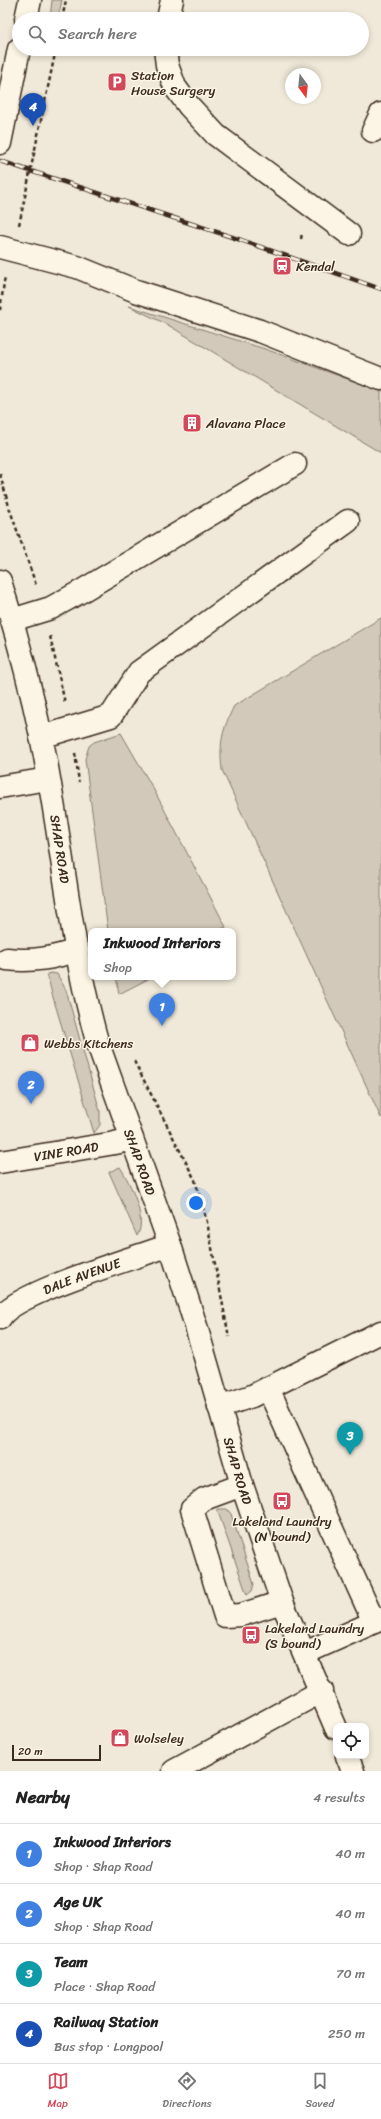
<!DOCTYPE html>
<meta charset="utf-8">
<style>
body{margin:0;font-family:Sriracha,sans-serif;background:#f6f6f6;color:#222}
.controls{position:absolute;right:12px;bottom:12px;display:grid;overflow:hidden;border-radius:8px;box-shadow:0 2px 6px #0003}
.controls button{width:36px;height:36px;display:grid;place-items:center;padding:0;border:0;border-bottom:1px solid #e0e0e0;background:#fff;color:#222;font:20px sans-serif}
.compass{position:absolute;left:285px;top:68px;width:36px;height:36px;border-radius:50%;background:#fff;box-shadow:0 2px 6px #0003;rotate:165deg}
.scale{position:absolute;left:12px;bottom:10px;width:89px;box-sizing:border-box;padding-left:4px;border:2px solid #3b2a1e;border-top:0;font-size:11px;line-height:14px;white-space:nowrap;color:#3b2a1e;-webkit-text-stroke:3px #fcf5e5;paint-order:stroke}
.you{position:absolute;left:196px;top:1203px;width:14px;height:14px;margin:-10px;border:3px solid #fff;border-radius:50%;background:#1a73e8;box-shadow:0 0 0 6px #1a73e833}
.badge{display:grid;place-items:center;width:26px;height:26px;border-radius:50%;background:#d1495b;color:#fff;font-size:13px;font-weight:700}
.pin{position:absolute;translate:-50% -33px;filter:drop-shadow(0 1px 2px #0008)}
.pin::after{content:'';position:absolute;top:21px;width:14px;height:12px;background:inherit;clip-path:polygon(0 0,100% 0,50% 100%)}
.popup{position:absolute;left:88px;top:928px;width:148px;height:52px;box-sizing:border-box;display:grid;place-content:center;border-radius:8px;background:#fff;filter:drop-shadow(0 1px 3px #0005);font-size:13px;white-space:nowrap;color:#767676}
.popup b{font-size:15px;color:#222}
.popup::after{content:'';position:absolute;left:50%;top:100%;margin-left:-8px;border:8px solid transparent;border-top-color:#fff}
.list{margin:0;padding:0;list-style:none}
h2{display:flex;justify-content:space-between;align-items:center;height:52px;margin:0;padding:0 16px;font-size:17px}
h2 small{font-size:13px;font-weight:400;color:#767676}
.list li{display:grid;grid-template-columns:26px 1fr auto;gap:12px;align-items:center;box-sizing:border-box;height:60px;padding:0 16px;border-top:1px solid #e0e0e0}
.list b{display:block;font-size:15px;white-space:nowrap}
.list p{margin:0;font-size:13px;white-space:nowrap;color:#767676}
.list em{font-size:13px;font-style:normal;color:#767676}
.icon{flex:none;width:22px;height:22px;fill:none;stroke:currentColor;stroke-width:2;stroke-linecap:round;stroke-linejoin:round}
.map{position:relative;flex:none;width:381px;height:1771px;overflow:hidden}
.search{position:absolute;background:#fff;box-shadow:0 2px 6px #0003;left:12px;right:12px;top:12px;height:44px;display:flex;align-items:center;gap:10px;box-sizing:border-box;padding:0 14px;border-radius:22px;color:#767676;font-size:15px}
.sheet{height:292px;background:#fff}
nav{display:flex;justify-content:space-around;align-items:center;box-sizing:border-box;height:56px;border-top:1px solid #e0e0e0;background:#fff;font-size:11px;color:#767676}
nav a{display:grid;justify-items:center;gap:2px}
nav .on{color:#d1495b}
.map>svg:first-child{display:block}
</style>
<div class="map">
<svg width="381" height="1771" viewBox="0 0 381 1771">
<rect width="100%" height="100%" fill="#f0e9d9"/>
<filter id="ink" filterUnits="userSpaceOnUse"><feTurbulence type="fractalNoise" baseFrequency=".025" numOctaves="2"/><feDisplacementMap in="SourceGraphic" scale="8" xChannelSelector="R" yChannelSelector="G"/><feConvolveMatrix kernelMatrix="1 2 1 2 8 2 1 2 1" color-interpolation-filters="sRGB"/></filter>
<g filter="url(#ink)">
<path fill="#d2c9ba" stroke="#867a6c" d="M52,0h10l-4,19h-8z
M129,306l136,43 116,42v62l-213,-128z
M381,618v500l-159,-348c-3,-26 0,-40 12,-64z
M121,733l33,57 72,137 -9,4h-109l-23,-172 4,-13 5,-4z
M51,973l6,1 9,16 34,121v14l-6,8 -42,-139 -5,-20z
M116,977h36l-33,17z
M120,1167c10,15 28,53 17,69l-28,-64z
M217,1509h10l4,5 23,70 -2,7 -5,4z"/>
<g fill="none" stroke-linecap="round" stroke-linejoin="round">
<defs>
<g id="minor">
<path d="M168,19l4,-19"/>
<path d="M165,49l2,16 8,22 14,19 27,29 133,99"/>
<path d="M373,131l8,-17"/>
<path d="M0,247l77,20 59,24 124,40 121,48"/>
<path d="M12,620l39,-12 29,-16 215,-128"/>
<path d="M41,737l70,-21 28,-44 209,-151"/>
<path d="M0,787l48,-8"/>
<path d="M7,959c26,3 46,-1 71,-9"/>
<path id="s1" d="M0,1162l115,-19 17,-4"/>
<path id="s2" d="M0,1318c13,-25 138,-61 170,-73"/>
<path d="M268,1388l106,234"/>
<path d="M219,1407l33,-11 129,-64"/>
<path d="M242,1485l-38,14 -12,10 33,107 16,-1 41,-13"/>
<path d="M305,1653l76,-34"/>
<path d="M174,1771l148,-80"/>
</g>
<g id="highway">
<path d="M26,19l4,-19"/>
<path d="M0,143l19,-94"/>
<path id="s3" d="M0,581c16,51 30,103 41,155 21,101 28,205 56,305l73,204 26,81 46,159 40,117 54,126"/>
<path d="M347,1756l6,15"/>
</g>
</defs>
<use href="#minor" stroke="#3b2a1e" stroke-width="25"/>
<use href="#highway" stroke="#3b2a1e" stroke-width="25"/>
<path stroke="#3b2a1e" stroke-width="2.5" stroke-dasharray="4 3" stroke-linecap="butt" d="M62,19l4,-19
M19,225l37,-176
M301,239l1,-6
M0,310l5,-34
M0,474l10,36 26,75
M50,636l15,67
M75,753l4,29
M134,1061l61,119 12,42 22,115"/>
<use href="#minor" stroke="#fcf5e5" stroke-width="22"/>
<use href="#highway" stroke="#fcf5e5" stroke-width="22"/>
<defs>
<path id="rail" d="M0,161l238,78 143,50"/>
</defs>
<use href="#rail" stroke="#3b2a1e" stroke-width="4.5"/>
<use href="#rail" stroke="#fcf5e5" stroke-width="3" stroke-dasharray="9" stroke-linecap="butt"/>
</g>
</g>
<defs>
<symbol id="parking-square" viewBox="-11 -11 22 22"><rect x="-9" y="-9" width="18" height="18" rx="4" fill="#d1495b" stroke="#fcf5e5"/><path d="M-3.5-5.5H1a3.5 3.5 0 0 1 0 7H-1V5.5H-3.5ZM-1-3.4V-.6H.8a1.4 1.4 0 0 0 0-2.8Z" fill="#fff"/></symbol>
<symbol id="station-square" viewBox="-11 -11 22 22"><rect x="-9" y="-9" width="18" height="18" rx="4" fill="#d1495b" stroke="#fcf5e5"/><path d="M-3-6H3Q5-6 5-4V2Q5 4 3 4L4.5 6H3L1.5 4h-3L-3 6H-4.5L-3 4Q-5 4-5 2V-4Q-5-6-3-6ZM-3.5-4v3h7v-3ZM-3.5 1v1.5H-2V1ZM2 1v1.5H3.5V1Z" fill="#fff"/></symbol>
<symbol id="building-square" viewBox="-11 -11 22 22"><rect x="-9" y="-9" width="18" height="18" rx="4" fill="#d1495b" stroke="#fcf5e5"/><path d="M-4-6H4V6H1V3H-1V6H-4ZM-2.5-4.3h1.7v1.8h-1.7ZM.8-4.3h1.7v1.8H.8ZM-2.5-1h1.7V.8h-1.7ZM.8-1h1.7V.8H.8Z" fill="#fff"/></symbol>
<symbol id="shop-square" viewBox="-11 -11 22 22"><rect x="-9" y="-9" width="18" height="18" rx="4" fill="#d1495b" stroke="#fcf5e5"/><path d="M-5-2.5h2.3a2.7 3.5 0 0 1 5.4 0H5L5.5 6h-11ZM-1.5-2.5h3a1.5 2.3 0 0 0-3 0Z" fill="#fff"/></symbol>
<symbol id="bus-square" viewBox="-11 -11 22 22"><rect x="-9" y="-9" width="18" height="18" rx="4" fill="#d1495b" stroke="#fcf5e5"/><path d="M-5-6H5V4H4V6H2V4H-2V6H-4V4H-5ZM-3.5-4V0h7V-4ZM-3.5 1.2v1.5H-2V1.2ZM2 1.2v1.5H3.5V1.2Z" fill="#fff"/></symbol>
</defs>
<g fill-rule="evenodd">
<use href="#parking-square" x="106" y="71" width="22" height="22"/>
<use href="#station-square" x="271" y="255" width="22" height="22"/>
<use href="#building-square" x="181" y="412" width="22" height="22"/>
<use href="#shop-square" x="19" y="1032" width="22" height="22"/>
<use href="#bus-square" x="271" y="1490" width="22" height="22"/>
<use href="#bus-square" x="240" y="1624" width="22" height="22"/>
<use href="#shop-square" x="109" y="1727" width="22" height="22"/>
</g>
<g text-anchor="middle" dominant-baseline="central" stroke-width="3" stroke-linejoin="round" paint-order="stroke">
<g font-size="13" fill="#3b2a1e" stroke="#fcf5e5" text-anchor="start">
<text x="131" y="75">Station<tspan x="131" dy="15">House Surgery</tspan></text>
<text x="296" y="266">Kendal</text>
<text x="206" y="423">Alavana Place</text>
<text x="44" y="1043">Webbs Kitchens</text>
<text x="282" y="1521" text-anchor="middle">Lakeland Laundry<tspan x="282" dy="15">(N bound)</tspan></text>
<text x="265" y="1628">Lakeland Laundry<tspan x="265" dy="15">(S bound)</tspan></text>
<text x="134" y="1738">Wolseley</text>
</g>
<g font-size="13" fill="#3b2a1e" stroke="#fcf5e5">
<text stroke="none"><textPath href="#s3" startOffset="275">SHAP ROAD</textPath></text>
<text stroke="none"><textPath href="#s1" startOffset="67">VINE ROAD</textPath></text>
<text stroke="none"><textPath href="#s3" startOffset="599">SHAP ROAD</textPath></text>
<text stroke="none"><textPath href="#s2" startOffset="93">DALE AVENUE</textPath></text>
<text stroke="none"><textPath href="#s3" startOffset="923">SHAP ROAD</textPath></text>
</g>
</g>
</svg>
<div class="controls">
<button><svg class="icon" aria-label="locate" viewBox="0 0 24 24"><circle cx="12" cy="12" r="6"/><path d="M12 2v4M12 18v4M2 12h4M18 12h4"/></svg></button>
</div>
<svg class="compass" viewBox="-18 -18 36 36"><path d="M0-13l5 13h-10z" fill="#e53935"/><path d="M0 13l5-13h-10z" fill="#767676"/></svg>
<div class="scale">20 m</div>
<div class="you"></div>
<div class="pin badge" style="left:162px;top:1026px;background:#3f7fe0">1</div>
<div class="popup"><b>Inkwood Interiors</b>Shop</div>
<div class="pin badge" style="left:31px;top:1104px;background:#3f7fe0">2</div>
<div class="pin badge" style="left:350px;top:1455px;background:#0f9aa8">3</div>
<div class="pin badge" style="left:33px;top:126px;background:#1a4fb4">4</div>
<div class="search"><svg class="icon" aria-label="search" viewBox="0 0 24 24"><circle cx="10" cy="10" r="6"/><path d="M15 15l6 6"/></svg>Search here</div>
</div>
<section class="sheet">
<h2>Nearby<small>4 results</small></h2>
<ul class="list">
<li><span class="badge" style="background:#3f7fe0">1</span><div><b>Inkwood Interiors</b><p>Shop · Shap Road</p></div><em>40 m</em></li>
<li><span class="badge" style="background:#3f7fe0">2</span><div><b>Age UK</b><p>Shop · Shap Road</p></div><em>40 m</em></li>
<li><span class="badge" style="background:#0f9aa8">3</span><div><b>Team</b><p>Place · Shap Road</p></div><em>70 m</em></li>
<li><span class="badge" style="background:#1a4fb4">4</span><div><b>Railway Station</b><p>Bus stop · Longpool</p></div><em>250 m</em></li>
</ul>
</section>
<nav>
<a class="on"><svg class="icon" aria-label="map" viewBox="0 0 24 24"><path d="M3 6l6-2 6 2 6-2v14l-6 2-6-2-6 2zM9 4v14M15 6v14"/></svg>Map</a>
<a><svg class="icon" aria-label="directions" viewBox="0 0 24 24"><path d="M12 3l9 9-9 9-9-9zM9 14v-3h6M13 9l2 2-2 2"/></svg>Directions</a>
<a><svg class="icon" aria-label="saved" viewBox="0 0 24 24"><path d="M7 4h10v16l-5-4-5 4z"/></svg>Saved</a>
</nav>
